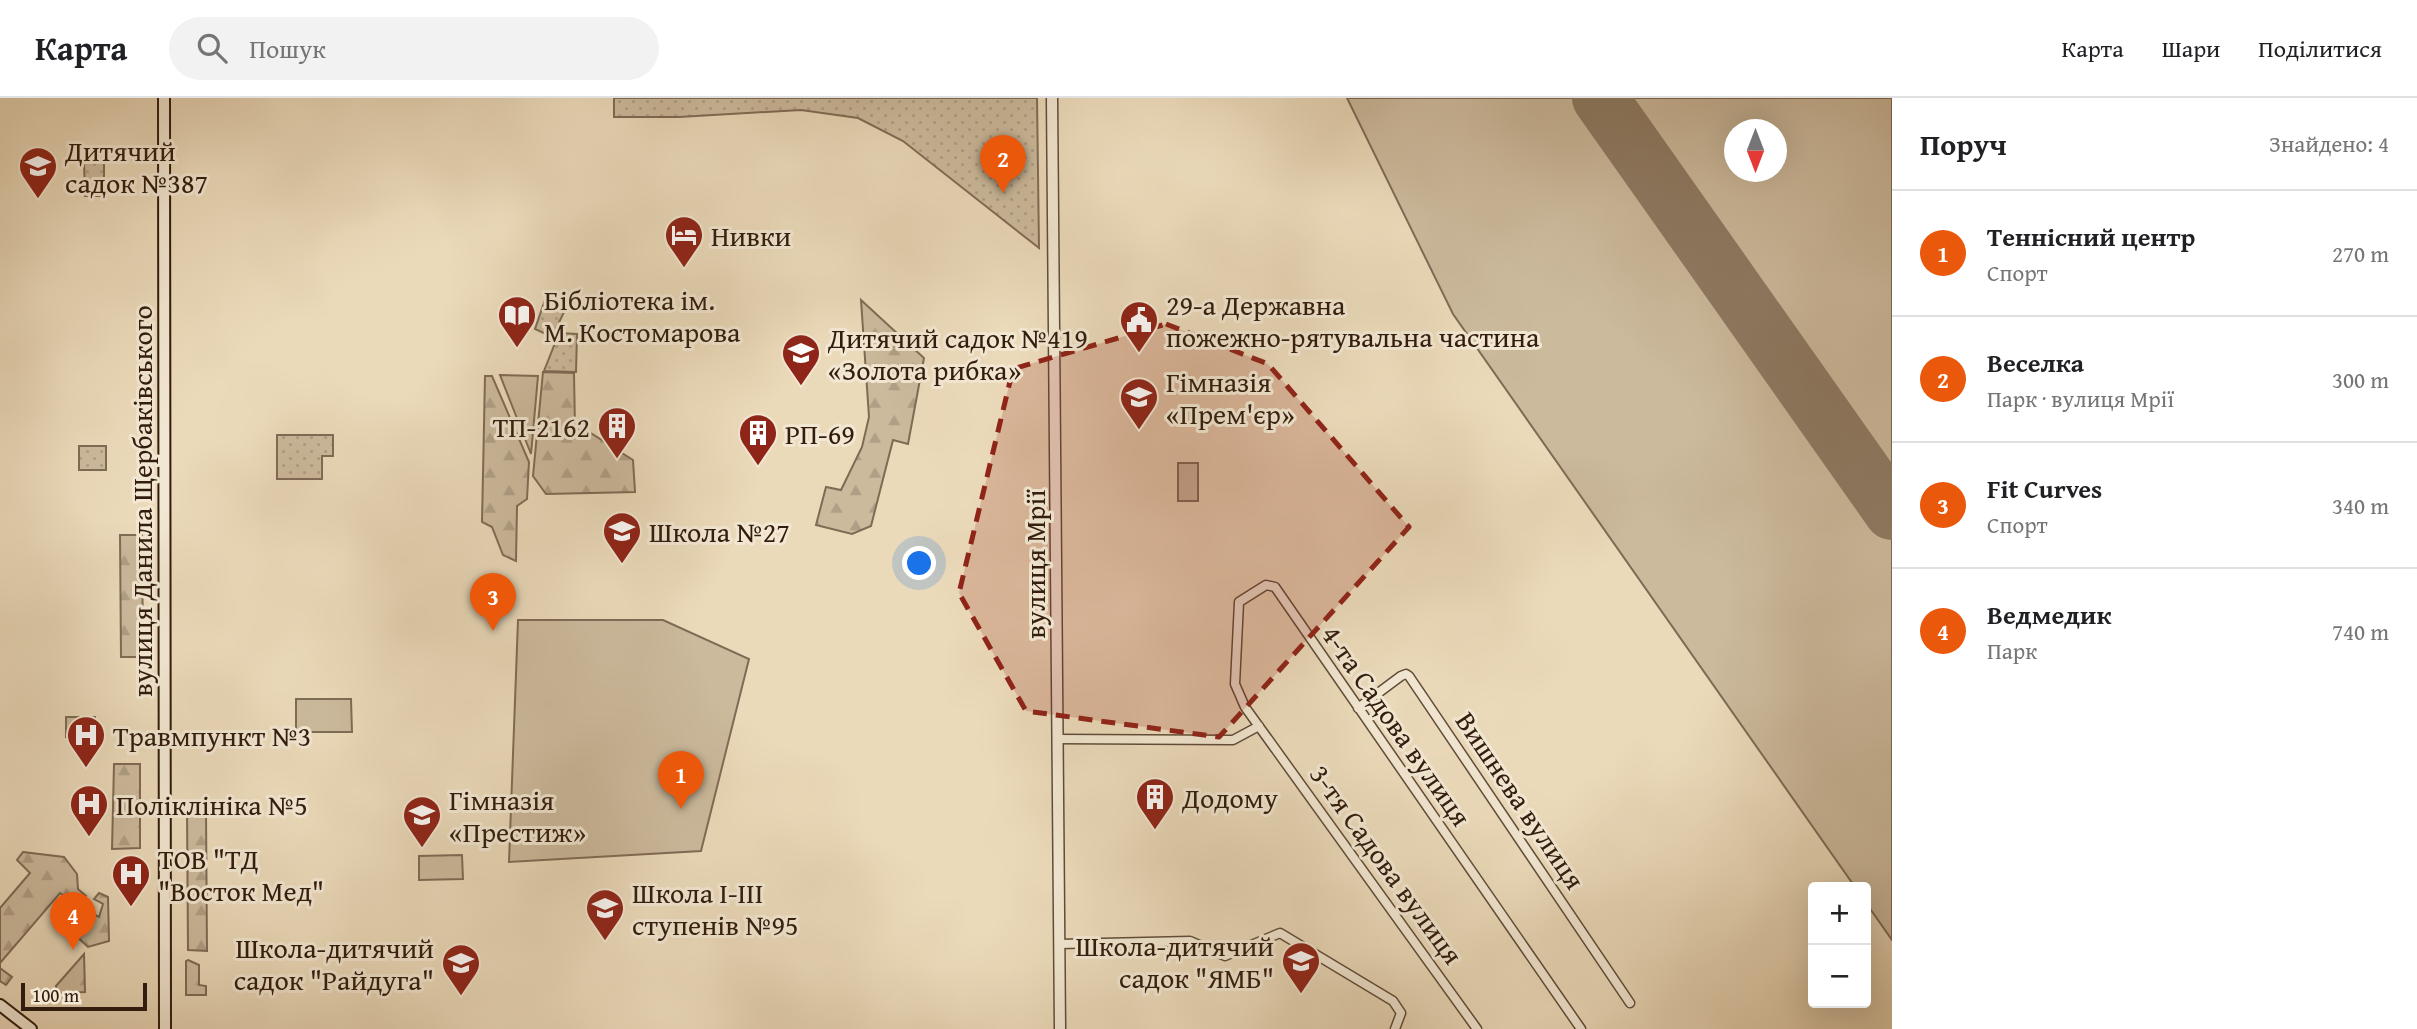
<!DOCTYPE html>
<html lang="uk">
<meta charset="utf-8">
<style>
body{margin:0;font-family:"Gentium Book Plus",serif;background:#f2f2f2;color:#202124}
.controls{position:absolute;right:21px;bottom:21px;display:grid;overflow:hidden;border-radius:7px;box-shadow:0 7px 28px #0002}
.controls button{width:63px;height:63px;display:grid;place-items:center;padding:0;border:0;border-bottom:2px solid #e0e0e0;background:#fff;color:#202124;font:35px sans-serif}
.compass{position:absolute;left:1724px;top:21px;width:63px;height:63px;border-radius:50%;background:#fff;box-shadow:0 7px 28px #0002;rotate:180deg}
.scale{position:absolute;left:21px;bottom:18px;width:126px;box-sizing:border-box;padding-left:7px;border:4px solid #321c0d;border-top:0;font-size:19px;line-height:24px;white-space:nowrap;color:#321c0d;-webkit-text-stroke:5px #f2e7d2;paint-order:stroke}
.you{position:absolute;left:920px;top:466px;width:24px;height:24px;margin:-18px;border:5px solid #fff;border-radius:50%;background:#1a73e8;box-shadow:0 0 0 10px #1a73e833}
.badge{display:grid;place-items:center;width:46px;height:46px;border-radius:50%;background:#ea580c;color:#fff;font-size:23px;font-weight:700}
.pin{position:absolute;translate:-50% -58px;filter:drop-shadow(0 2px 4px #0008)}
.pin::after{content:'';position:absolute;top:37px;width:24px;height:21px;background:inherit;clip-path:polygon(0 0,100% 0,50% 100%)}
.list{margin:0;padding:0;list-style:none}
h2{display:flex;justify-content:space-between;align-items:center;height:91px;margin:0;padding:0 28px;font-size:30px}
h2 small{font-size:23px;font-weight:400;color:#757577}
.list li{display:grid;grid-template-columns:46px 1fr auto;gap:21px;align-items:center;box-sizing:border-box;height:126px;padding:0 28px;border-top:2px solid #e0e0e0}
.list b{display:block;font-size:26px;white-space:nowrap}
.list p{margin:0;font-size:23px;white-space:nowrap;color:#757577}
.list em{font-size:23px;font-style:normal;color:#757577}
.icon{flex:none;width:38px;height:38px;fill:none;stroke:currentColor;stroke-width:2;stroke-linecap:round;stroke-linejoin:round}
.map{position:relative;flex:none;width:1892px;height:931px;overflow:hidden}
header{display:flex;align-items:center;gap:42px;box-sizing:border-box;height:98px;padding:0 35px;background:#fff;border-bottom:2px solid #e0e0e0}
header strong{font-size:33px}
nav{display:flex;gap:38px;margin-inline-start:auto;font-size:24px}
.search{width:490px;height:63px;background:#f2f2f2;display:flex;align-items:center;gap:18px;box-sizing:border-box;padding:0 24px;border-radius:38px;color:#757577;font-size:26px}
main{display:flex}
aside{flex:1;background:#fff}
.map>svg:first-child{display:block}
</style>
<header>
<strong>Карта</strong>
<div class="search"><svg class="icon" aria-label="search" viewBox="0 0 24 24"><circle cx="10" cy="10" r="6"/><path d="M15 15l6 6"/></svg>Пошук</div>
<nav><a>Карта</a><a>Шари</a><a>Поділитися</a></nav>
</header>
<main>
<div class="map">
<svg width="1892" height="931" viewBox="0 0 1892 931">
<defs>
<pattern id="forest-firs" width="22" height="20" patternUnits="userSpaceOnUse" patternTransform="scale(1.75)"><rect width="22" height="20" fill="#ccba9d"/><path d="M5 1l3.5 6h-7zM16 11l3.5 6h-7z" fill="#b09f86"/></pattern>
<pattern id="park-dots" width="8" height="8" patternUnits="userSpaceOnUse" patternTransform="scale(1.75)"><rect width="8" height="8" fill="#ccba9d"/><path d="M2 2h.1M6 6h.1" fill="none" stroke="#b09f86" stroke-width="1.8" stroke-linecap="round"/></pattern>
</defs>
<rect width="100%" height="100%" fill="#ebdaba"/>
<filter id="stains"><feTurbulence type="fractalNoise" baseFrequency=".00286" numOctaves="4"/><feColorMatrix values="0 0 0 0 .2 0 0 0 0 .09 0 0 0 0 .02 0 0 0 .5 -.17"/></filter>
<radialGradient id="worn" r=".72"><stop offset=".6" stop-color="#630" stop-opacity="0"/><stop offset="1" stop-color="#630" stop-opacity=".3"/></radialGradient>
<path fill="#ccba9d" stroke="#7f6b55" stroke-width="2" fill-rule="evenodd" d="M1347,0h545v842l-26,-37v-16h-11l-402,-573zM1734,32h42v42h-42z
M500,277l38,1 -7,78z
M1178,365h20v38h-20z
M518,522h145l86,39 -48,192 -192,11z
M296,601h55l1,33h-56z
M66,619h29v20h-29z
M462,757l1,24 -44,1v-24z"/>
<path fill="url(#forest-firs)" stroke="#7f6b55" stroke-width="2" d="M861,202l63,58 -16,86 -15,-4 -22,86 -19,8 -36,-9 10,-38 15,3 21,-43 7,-30z
M543,274l31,1 1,56 14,3 44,28 2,32 -89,2 -13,-18z
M485,278h7l37,86 -2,37 -10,7 -1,55 -13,-6 -11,-28 -10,-5z
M120,437h22l1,122h-22z
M114,666h26v84l-28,1z
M187,712h19l1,141 -19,-1z
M23,754l41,5 13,17 1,15 8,7 -8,11 -18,-14 -60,70v5l12,9 -6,8 -6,-4v-73l30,-35 -13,-13z
M99,795l9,4 1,44 -21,6 -13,-12 -3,3 -7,-6 19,-24 15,9 4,-13 -9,-5z
M84,856l1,38 -29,1v-7z
M188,862l11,5v20l7,1v9h-20v-34z"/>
<path fill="url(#park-dots)" stroke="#7f6b55" stroke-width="2" d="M614,0h423l2,150 -136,-107 -45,-23 -57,-8 -122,7h-65z
M84,62h20v36h-19z
M546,199l20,11 -14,29 -17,-8z
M559,235l18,1 -1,38 -32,-1z
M277,337h56v21h-11v23h-45z
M79,348h27v24h-27z"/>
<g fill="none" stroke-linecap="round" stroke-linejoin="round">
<path stroke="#8e7b64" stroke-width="56" d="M1600,0l292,414"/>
<defs>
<path id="minor" d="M1358,610l43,-32 5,-2 3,2 221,327
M1058,641l175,1 26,-14
M1059,846l131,-3 35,15 55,-23 113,68 8,12 -6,16
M1477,931l-232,-322 -10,-23 4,-82 27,-17 9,2 306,442"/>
<path id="tertiary" d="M1052,0l8,931"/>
<path id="secondary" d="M164,0l1,931
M0,907l31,24"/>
</defs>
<use href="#minor" stroke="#604c38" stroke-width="11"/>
<use href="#tertiary" stroke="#604c38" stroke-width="13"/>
<use href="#secondary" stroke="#321c0d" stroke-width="14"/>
<use href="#minor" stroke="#f2e7d2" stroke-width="8"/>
<use href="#tertiary" stroke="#f2e7d2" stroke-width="10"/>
<use href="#secondary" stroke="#f2e7d2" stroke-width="10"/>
</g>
<path fill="#8f2418" fill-opacity="0.2" stroke="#8f2418" stroke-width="5" stroke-dasharray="14 9" stroke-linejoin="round" d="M1166,226l102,40 141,163 -190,210 -193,-26 -67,-118 54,-224z"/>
<defs>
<symbol id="school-pin" viewBox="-11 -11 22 30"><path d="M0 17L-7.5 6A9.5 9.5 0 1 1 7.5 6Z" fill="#8f2418" stroke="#f2e7d2"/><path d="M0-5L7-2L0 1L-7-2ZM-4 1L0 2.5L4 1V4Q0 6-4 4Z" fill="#fff"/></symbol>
<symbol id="hotel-pin" viewBox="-11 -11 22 30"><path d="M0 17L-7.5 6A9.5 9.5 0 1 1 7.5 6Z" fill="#8f2418" stroke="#f2e7d2"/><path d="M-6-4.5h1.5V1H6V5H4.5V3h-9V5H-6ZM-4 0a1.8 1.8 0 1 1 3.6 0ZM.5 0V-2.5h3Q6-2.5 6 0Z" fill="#fff"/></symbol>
<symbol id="library-pin" viewBox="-11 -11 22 30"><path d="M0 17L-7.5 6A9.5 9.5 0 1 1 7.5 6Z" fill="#8f2418" stroke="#f2e7d2"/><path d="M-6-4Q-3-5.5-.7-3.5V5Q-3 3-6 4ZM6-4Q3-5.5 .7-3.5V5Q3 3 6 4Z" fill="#fff"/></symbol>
<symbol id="civic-pin" viewBox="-11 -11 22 30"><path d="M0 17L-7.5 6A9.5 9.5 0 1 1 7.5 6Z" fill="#8f2418" stroke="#f2e7d2"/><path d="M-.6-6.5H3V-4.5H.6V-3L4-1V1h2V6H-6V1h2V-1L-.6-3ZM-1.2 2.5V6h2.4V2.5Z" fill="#fff"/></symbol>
<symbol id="building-pin" viewBox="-11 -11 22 30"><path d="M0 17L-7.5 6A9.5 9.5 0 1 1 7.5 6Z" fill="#8f2418" stroke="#f2e7d2"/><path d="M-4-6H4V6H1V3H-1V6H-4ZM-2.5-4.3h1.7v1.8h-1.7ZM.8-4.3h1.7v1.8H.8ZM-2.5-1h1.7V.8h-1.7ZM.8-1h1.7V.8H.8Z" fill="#fff"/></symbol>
<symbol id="hospital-pin" viewBox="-11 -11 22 30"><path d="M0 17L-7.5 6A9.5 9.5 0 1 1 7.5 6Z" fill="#8f2418" stroke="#f2e7d2"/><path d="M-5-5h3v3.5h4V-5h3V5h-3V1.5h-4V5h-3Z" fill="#fff"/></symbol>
</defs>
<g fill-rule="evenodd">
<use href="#school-pin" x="16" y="46" width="44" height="60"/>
<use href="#hotel-pin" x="662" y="115" width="44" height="60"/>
<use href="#library-pin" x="495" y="195" width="44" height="60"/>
<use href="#civic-pin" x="1117" y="200" width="44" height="60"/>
<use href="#school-pin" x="779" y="233" width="44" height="60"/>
<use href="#school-pin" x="1117" y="277" width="44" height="60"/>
<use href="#building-pin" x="595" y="306" width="44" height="60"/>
<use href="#building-pin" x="736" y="313" width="44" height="60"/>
<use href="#school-pin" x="600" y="411" width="44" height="60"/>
<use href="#hospital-pin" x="64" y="615" width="44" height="60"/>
<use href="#building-pin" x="1133" y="677" width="44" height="60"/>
<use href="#hospital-pin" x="67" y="684" width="44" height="60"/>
<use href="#school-pin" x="400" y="695" width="44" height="60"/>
<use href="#hospital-pin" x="109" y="754" width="44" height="60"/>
<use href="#school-pin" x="583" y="788" width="44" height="60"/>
<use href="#school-pin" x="1279" y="841" width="44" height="60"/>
<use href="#school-pin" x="439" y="843" width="44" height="60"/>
</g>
<g text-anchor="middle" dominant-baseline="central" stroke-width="6" stroke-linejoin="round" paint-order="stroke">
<g font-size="28" fill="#321c0d" stroke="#f2e7d2" text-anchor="start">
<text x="65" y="52">Дитячий<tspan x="65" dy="32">садок №387</tspan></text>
<text x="711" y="137">Нивки</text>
<text x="544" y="201">Бібліотека ім.<tspan x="544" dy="32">М. Костомарова</tspan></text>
<text x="1166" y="206">29-а Державна<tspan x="1166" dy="32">пожежно-рятувальна частина</tspan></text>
<text x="828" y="239">Дитячий садок №419<tspan x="828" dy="32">«Золота рибка»</tspan></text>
<text x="1166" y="283">Гімназія<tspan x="1166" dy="32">«Прем'єр»</tspan></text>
<text x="590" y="328" text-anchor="end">ТП-2162</text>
<text x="785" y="335">РП-69</text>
<text x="649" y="433">Школа №27</text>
<text x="113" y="637">Травмпункт №3</text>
<text x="1182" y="699">Додому</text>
<text x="449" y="701">Гімназія<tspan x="449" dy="32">«Престиж»</tspan></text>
<text x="116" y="706">Поліклініка №5</text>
<text x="158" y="760">ТОВ "ТД<tspan x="158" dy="32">"Восток Мед"</tspan></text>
<text x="632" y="794">Школа І-ІІІ<tspan x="632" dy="32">ступенів №95</tspan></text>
<text x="1274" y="847" text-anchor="end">Школа-дитячий<tspan x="1274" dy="32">садок "ЯМБ"</tspan></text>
<text x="434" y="849" text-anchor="end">Школа-дитячий<tspan x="434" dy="32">садок "Райдуга"</tspan></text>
</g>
<g font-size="28" fill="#321c0d" stroke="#f2e7d2">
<text transform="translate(141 403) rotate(-90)">вулиця Данила Щербаківського</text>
<text transform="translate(1034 466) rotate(-90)">вулиця Мрії</text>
<text transform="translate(1397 627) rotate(55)">4-та Садова вулиця</text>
<text transform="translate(1521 702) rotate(56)">Вишнева вулиця</text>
<text transform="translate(1387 766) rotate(54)">3-тя Садова вулиця</text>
</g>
</g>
<rect width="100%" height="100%" filter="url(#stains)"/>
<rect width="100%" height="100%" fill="url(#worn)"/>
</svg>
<div class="controls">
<button>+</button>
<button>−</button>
</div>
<svg class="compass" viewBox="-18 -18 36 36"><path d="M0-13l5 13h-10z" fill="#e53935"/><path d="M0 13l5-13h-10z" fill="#757577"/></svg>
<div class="scale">100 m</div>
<div class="you"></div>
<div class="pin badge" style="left:681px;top:711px">1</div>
<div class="pin badge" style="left:1003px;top:95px">2</div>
<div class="pin badge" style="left:493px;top:533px">3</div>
<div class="pin badge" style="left:73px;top:852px">4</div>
</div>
<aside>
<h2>Поруч<small>Знайдено: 4</small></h2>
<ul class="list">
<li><span class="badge">1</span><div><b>Теннісний центр</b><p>Спорт</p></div><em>270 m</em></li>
<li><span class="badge">2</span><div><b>Веселка</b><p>Парк · вулиця Мрії</p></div><em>300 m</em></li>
<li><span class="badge">3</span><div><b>Fit Curves</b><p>Спорт</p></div><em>340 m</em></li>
<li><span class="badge">4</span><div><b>Ведмедик</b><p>Парк</p></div><em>740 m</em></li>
</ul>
</aside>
</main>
